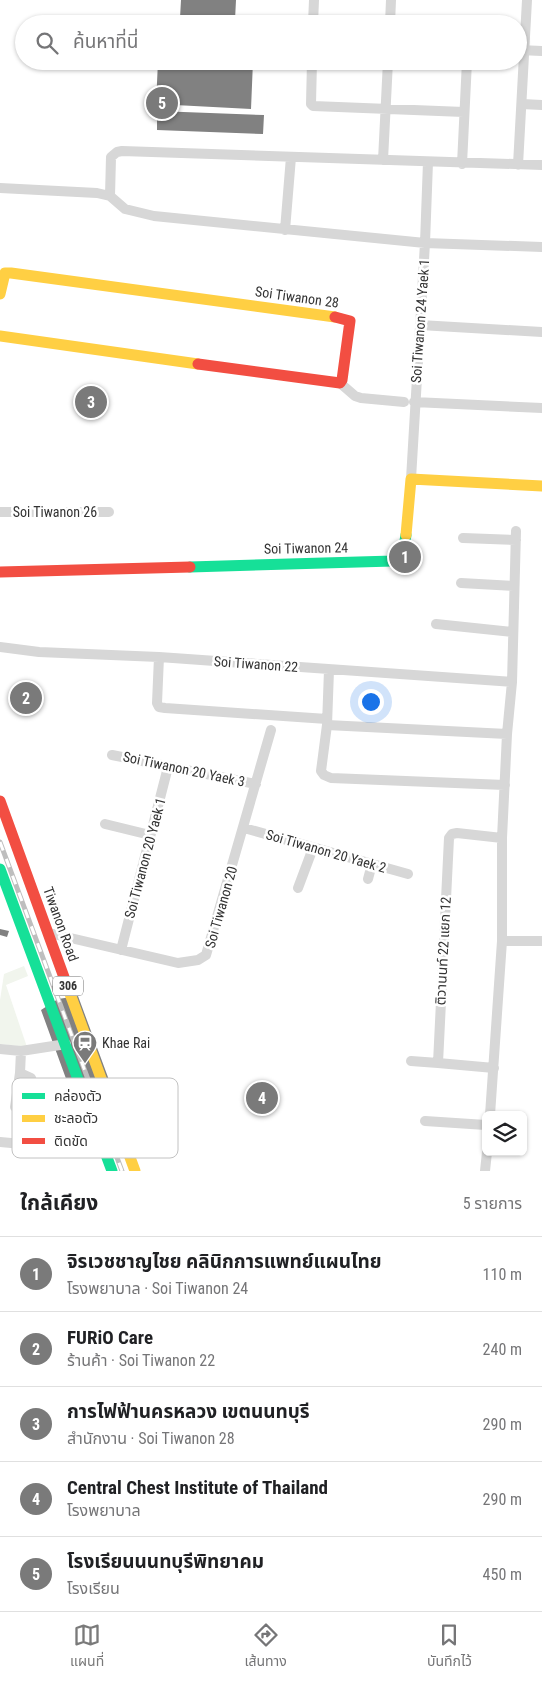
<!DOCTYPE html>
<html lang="th">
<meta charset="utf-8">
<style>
body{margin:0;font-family:"Roboto Condensed","Noto Sans Thai",sans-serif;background:#f2f2f2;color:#202124}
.controls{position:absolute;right:15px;bottom:15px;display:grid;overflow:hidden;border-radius:8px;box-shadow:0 1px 4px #0004}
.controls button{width:45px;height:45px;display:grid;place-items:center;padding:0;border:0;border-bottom:1px solid #e0e0e0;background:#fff;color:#202124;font:25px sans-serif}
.you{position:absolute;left:370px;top:701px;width:18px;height:18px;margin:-12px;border:4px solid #fff;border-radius:50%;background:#1a73e8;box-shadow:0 0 0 8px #1a73e833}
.badge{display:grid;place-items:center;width:32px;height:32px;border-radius:50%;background:#7a7a7a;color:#fff;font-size:16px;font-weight:700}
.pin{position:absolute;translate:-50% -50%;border:2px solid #fff;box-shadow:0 1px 5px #0006}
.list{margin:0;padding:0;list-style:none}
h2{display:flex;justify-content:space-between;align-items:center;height:65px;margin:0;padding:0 20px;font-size:21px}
h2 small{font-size:16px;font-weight:400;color:#757577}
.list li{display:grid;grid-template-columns:32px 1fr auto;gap:15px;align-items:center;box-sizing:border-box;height:75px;padding:0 20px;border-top:1px solid #e0e0e0}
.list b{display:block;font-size:19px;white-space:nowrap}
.list p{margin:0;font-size:16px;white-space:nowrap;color:#757577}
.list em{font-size:16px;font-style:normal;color:#757577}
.icon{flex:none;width:28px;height:28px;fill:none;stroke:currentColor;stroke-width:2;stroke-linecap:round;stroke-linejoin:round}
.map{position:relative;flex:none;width:542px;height:1171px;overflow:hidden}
.search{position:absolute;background:#fff;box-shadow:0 1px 4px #0004;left:15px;right:15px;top:15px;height:55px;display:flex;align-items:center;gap:12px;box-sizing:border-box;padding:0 18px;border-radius:28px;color:#757577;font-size:19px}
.sheet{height:440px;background:#fff}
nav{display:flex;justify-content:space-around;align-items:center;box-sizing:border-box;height:70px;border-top:1px solid #e0e0e0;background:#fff;font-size:14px;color:#757577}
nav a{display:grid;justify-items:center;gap:2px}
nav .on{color:#7a7a7a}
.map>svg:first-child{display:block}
</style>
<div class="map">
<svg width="542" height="1171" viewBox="0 0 542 1171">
<rect width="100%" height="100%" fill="#fff"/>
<path fill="#f1f5ed" d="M24,966l4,10 -22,9 21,62 -27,-3v-44l4,-26z"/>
<path fill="#818181" d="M181,0h55l-1,20 -55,-2z
M158,61h95l-2,48 -95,-5z
M157,111l107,4 -1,19 -106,-4z
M0,929l9,2 -2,6 -7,-2z
M78,996l48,130 -18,9 -20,4 -47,-129 17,-11z"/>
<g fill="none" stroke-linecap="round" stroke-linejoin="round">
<path stroke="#d7d7d7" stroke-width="10" d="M313,24l1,-24
M390,24l1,-24
M519,50l23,1
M312,61l-1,43 2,2 151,6
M522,104l20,1
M383,160l5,-99
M462,164l5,-103
M518,165l9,-165
M0,188l97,5 13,3 15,13 29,7 271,27 117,4
M110,196l1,-39 6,-5 5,-1 420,14
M285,230l6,-73
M420,325l122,7
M340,383l15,13 6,2 43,4
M414,402l128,6
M411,479l14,-236 3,-81
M0,512h109
M463,538l53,2
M461,583l53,3
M436,624l77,8
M0,647l39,5 120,5 353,25
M159,657l-2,46 2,4 6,1 162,11
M329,670l-2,55 -6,46 3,4 7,3 174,7
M327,725l180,9
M112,755l144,29
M105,824l45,11
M244,828l164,46
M368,879l4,-15
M298,888l15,-40
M49,933l129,30 20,-3 8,-5 65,-225
M502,941h40
M121,950l47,-183
M0,1049l21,2 45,-7
M411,1061l27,2
M494,1068l-56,-5 11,-225 3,-4 5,-1 45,5
M20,1073l11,5 7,24
M15,1107l5,-34 1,-22
M490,1115l12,-174v-103l5,-104 5,-52 4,-151
M425,1121l61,4
M0,1142l22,2
M485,1171l2,-19"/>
<path stroke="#16e098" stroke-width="11" d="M190,567l203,-6 9,-3 4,-23
M0,869l112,302"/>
<path stroke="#ffcf43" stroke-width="11" d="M0,294l5,-21h6l324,44
M0,336l198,28
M406,535l5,-56 131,7
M65,980l70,191"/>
<path stroke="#f24e42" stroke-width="11" d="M198,364l142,19 2,-3 8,-59 -15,-4
M0,572l190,-5
M0,801l65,179"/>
<defs>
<path id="rail" d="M0,842l122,329"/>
</defs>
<use href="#rail" stroke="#bebebe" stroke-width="5"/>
<use href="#rail" stroke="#fff" stroke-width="3" stroke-dasharray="9" stroke-linecap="butt"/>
</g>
<defs>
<symbol id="station-pin" viewBox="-11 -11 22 30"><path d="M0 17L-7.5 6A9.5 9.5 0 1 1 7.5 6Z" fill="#7a7a7a" stroke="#fff"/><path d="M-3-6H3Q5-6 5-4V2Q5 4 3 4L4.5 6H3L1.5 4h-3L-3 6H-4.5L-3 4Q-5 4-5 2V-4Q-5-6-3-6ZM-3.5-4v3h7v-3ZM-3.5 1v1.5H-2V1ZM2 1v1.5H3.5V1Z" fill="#fff"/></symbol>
</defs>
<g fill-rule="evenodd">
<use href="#station-pin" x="71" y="1029" width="28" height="38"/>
</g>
<g text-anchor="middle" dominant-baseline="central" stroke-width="5" stroke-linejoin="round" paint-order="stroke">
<rect fill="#fff" stroke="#707070" stroke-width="1" x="53" y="976.5" width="30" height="19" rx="4"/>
<g font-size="12" font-weight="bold" fill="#333">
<text x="68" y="986">306</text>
</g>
<g font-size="14" fill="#333" stroke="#fff">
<text transform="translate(297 297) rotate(8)">Soi Tiwanon 28</text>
<text transform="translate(420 321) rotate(-86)">Soi Tiwanon 24 Yaek 1</text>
<text x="55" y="512">Soi Tiwanon 26</text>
<text transform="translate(306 548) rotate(-1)">Soi Tiwanon 24</text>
<text transform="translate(256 664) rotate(4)">Soi Tiwanon 22</text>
<text transform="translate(184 769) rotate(12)">Soi Tiwanon 20 Yaek 3</text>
<text transform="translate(326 851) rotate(16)">Soi Tiwanon 20 Yaek 2</text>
<text transform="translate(145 858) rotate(-75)">Soi Tiwanon 20 Yaek 1</text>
<text transform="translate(221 907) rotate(-74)">Soi Tiwanon 20</text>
<text transform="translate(61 924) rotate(70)">Tiwanon Road</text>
<text transform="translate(443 951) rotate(-87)">ติวานนท์ 22 แยก 12</text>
</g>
<g font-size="14" fill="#333" stroke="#fff" text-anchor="start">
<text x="102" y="1043">Khae Rai</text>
</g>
</g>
<rect x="12" y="1078" width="166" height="80" rx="8" fill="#fff" stroke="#c2c2c2" stroke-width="1"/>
<rect x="22" y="1093" width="23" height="6" fill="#16e098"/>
<rect x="22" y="1115" width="23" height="7" fill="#ffcf43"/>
<rect x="22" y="1138" width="23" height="6" fill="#f24e42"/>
<g font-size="14" fill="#333">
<text x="54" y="1101">คล่องตัว</text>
<text x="54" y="1123">ชะลอตัว</text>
<text x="54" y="1146">ติดขัด</text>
</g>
</svg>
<div class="controls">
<button><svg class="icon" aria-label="layers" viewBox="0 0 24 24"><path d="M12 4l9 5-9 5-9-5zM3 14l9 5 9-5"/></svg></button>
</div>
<div class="you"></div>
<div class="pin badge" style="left:405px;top:557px">1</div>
<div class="pin badge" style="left:26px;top:698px">2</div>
<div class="pin badge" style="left:91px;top:402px">3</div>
<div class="pin badge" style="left:262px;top:1098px">4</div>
<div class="pin badge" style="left:162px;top:103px">5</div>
<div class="search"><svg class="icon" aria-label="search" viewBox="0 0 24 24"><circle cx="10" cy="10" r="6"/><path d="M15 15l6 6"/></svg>ค้นหาที่นี่</div>
</div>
<section class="sheet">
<h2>ใกล้เคียง<small>5 รายการ</small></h2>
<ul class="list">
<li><span class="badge">1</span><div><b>จิรเวชชาญไชย คลินิกการแพทย์แผนไทย</b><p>โรงพยาบาล · Soi Tiwanon 24</p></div><em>110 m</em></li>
<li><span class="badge">2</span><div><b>FURiO Care</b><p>ร้านค้า · Soi Tiwanon 22</p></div><em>240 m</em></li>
<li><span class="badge">3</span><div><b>การไฟฟ้านครหลวง เขตนนทบุรี</b><p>สำนักงาน · Soi Tiwanon 28</p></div><em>290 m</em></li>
<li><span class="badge">4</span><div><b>Central Chest Institute of Thailand</b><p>โรงพยาบาล</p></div><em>290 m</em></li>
<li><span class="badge">5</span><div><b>โรงเรียนนนทบุรีพิทยาคม</b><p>โรงเรียน</p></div><em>450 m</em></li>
</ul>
</section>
<nav>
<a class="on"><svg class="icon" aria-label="map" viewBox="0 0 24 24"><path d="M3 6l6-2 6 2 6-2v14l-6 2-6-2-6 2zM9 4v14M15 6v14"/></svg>แผนที่</a>
<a><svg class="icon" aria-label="directions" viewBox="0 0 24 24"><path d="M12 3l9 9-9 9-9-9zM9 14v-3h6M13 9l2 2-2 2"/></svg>เส้นทาง</a>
<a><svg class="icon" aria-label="saved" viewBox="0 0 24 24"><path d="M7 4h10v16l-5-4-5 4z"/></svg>บันทึกไว้</a>
</nav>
